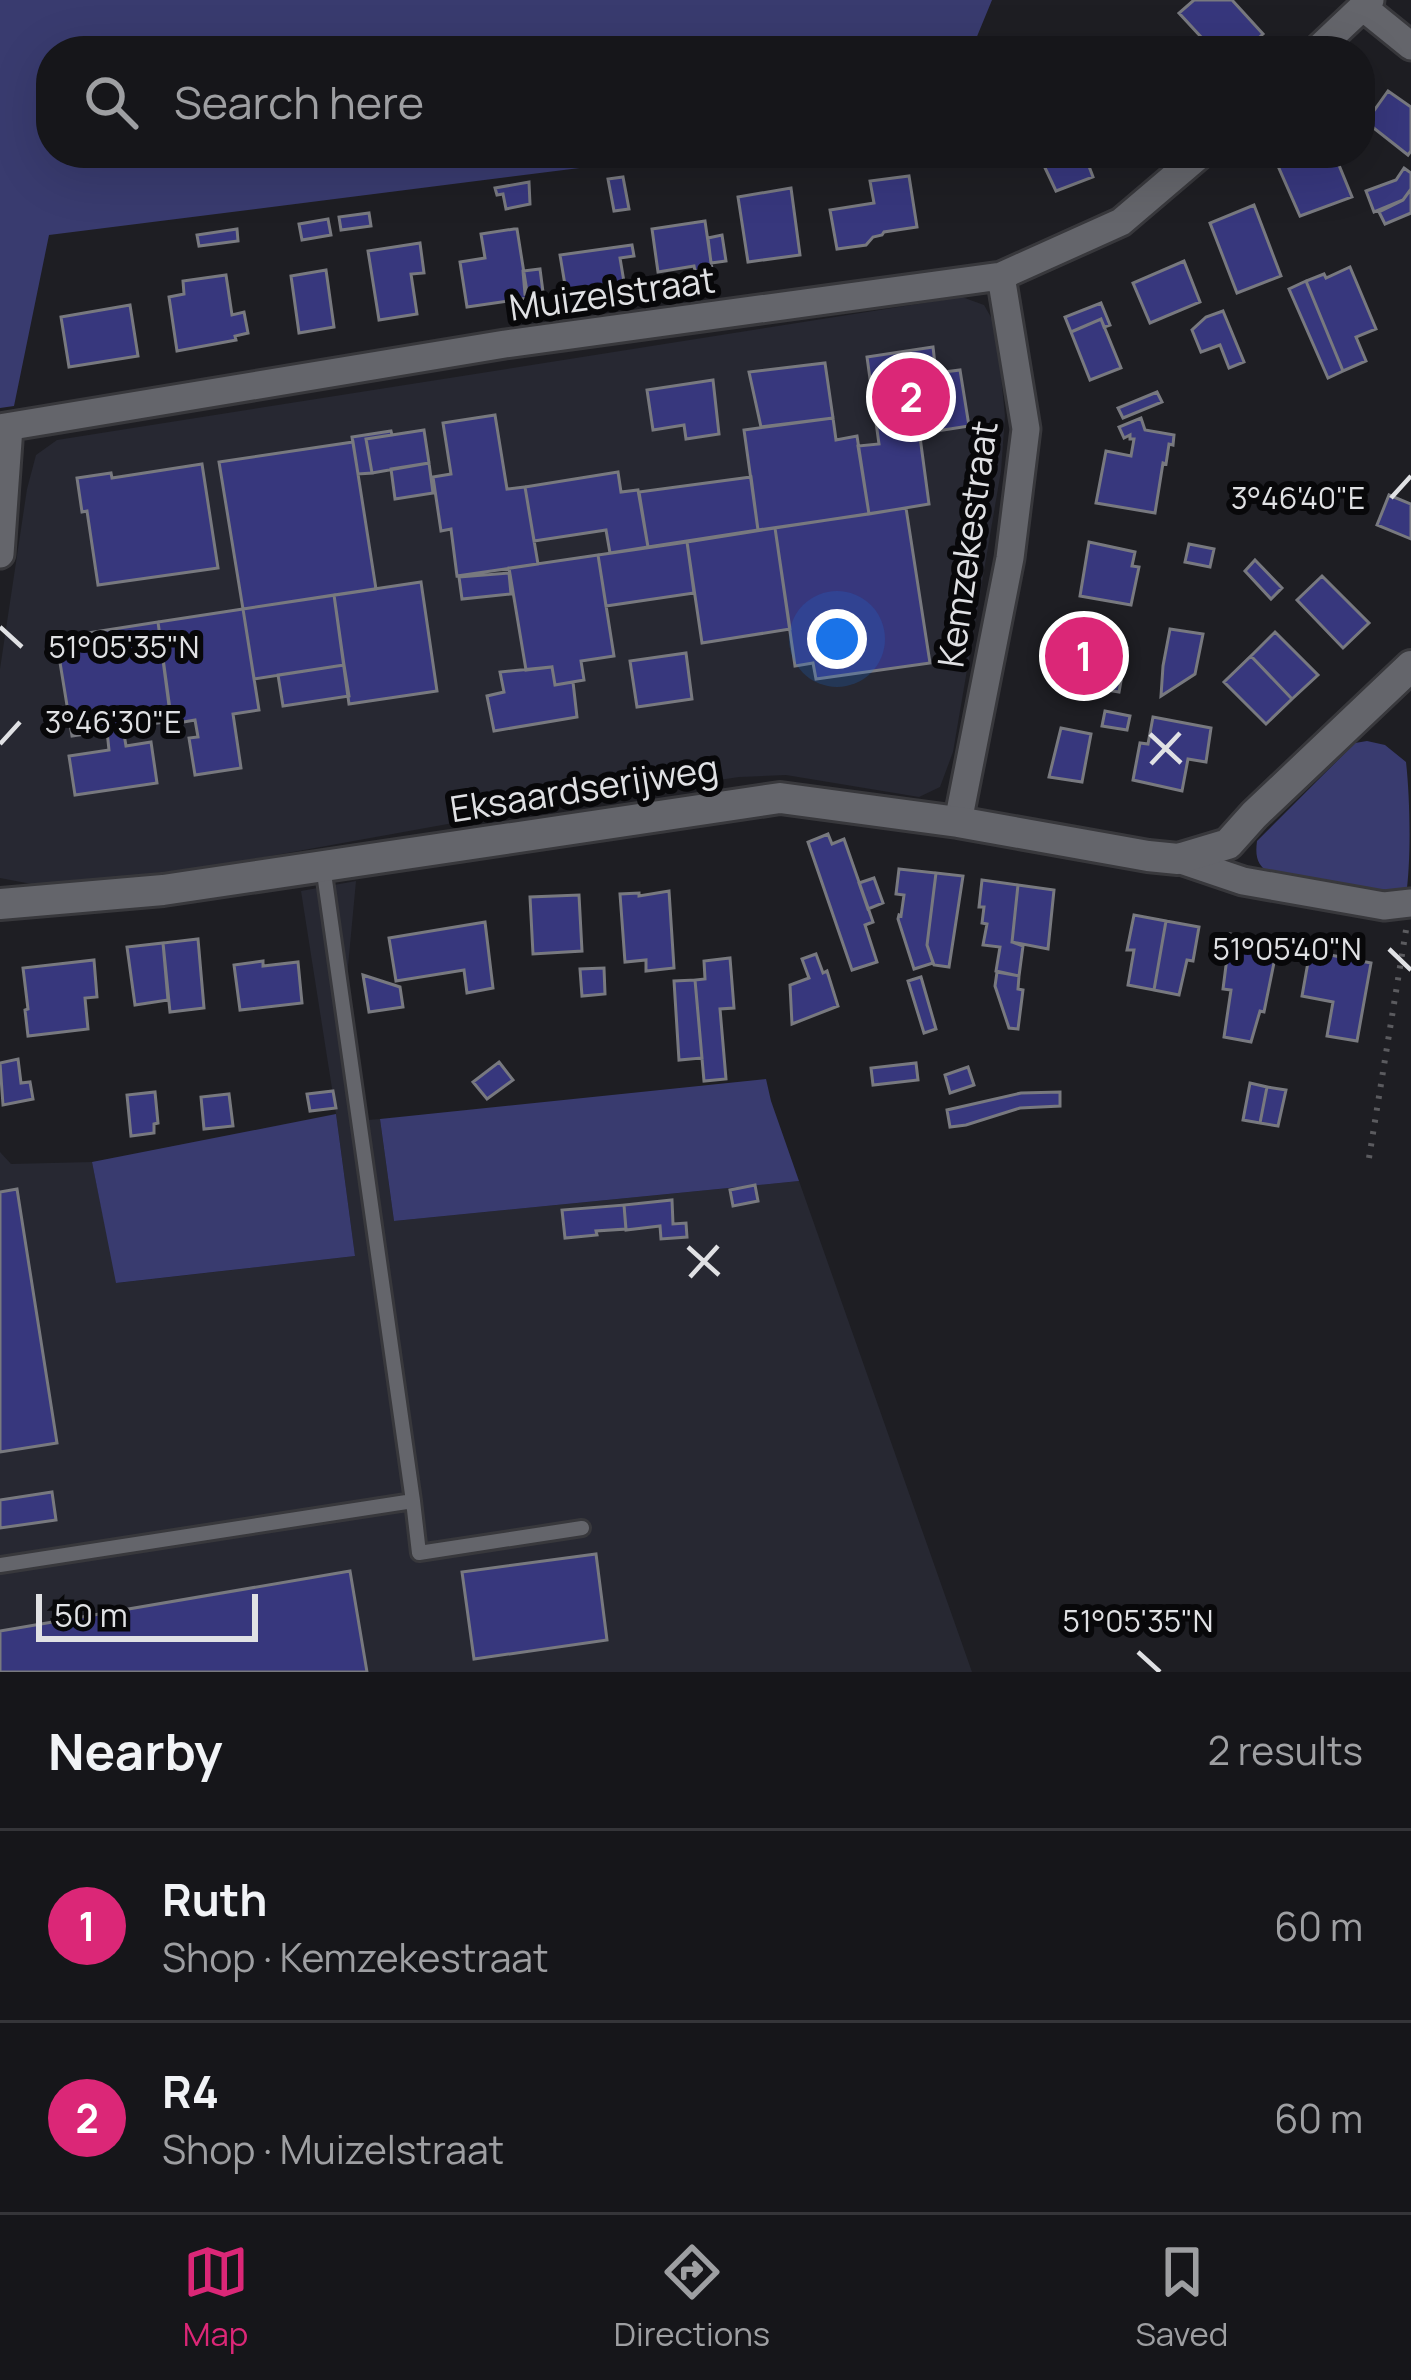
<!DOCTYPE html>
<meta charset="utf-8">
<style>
body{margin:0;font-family:Manrope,sans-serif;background:#1f1f23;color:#f1f3f6}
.scale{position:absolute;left:36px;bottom:30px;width:222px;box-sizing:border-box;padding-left:12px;border:6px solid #e0e1e4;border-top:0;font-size:33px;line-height:42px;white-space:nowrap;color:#e0e1e4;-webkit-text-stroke:9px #08080a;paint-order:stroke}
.you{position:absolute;left:837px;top:639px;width:42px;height:42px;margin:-30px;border:9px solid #fff;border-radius:50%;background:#1a73e8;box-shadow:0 0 0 18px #1a73e833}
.badge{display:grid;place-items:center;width:78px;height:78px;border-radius:50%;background:#db2777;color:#fff;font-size:39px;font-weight:700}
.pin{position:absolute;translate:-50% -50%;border:6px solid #fff;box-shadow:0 3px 12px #0006}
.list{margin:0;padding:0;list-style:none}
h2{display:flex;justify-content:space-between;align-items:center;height:156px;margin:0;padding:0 48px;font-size:51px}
h2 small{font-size:39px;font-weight:400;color:#9e9fa2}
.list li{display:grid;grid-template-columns:78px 1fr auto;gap:36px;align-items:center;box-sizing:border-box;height:192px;padding:0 48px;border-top:3px solid #353539}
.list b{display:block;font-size:45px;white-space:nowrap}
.list p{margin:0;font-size:39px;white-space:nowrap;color:#9e9fa2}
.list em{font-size:39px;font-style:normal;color:#9e9fa2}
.icon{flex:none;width:66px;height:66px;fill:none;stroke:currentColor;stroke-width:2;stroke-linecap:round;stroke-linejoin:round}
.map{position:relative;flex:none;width:1411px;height:1672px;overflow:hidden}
.search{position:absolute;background:#16161a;box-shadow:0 12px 48px #0002;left:36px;right:36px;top:36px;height:132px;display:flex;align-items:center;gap:30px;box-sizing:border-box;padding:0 42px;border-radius:48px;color:#9e9fa2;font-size:45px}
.sheet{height:540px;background:#16161a}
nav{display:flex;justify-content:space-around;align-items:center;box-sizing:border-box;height:168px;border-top:3px solid #353539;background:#16161a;font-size:33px;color:#9e9fa2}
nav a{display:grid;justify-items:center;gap:6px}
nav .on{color:#db2777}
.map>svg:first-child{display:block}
</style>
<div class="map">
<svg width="1411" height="1672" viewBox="0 0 1411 1672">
<rect width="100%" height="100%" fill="#1e1e23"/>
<path fill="#272832" d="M962,297l22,8 12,21 9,90 -4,55 -48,281 -13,35 -21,10 -133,-22 -47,2 -181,27 -343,62 -173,20 -42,-8v-209l27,-180 9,-34 21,-15z
M356,881l-9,96 20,143 13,-1 14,102 405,-40 173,491h-972v-520l11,12 81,-2 25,121 238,-27 -19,-142 -35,-223z"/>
<path fill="#393b6f" d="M0,0h992l-21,51h-920v102h648l-650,82 -35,171 -14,2z
M1367,741l18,4 21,17c4,36 5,92 1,126l-15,7 -121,-20c-14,-10 -16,-18 -14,-34l98,-98z
M766,1079l5,22 28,80 -405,40 -14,-102z
M336,1114l19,142 -239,27 -24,-121z"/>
<path fill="#37377d" stroke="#78797f" stroke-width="3" d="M1194,0h38l31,34 -19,17h-30l-35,-38z
M1388,91l23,16v44l-3,4 -42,-33z
M1038,153h46l9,24 -37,14z
M1310,153h24l18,44 -52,19 -22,-50z
M1404,168l7,5v16l-8,11 -29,12 -8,-21 30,-11z
M909,176l8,51 -33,5 -2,3 -9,2 -7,8 -29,4 -7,-39 44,-7 -4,-22z
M623,177l6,32 -15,2 -6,-32z
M529,182l1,22 -24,5 -3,-15 -6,1 -2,-7z
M791,188l9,67 -52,7 -10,-65z
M1411,189v24l-26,11 -6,-12 24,-12z
M1254,205l27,71 -44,17 -27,-70z
M369,213l2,13 -30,4 -2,-13z
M328,219l3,16 -29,5 -3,-16z
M705,221l7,48 -17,2 -1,-5 -36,6 -6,-43z
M237,229l1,12 -39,5 -2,-11z
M514,229h3l11,69 -61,9 -7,-45 25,-4 -4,-24z
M722,235l4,26 -15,2 -3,-25z
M420,243l4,30 -13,1 6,40 -38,6 -11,-69z
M632,245l2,11 -14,2 4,24 -58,9 -6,-36z
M1184,261l16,41 -50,21 -17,-40z
M1350,267l26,62 -20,8 10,24 -23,10 -37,-90 18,-7 2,4z
M540,269l3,23 -18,2 -2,-23z
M326,270l8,57 -35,6 -8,-57z
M226,275l6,40 12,-3 4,21 -13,3 1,4 -59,11 -8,-54 15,-3 -1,-13z
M1306,281l37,90 -15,7 -39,-89z
M1101,303l9,22 -6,2 -3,-8 -30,13 -6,-15z
M130,305l8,51 -69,11 -8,-50z
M1223,311l21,51 -15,6 -9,-23 -19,7 -9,-22 14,-13z
M1101,319l20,49 -31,12 -19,-48z
M933,347l3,26 24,-3 9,56 -58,9 1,3 8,-1 9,67 -60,10 -11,-68 21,-2 -12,-87z
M825,363l8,55 -72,9 -12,-55z
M713,380l6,54 -33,5 -2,-14 -31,5 -6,-40z
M1157,392l5,10 -39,16 -5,-10z
M495,415l12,74 18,-2 13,77 -81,12 -6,-47 -10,2 -8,-54 18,-3 -8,-51z
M833,418l3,22 21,-4 12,78 -111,16 -14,-100z
M1141,418l4,12 29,5 -1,10 -4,-1 -3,20 -3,-1 -8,50 -59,-10 10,-52 25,5 3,-17h-4v-4l-6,3 -5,-11z
M424,430l5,33 -57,10 -6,-34z
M391,431l1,4 -26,4 6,34 -14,1 -6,-37z
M353,442l23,147 -133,20 -24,-147z
M429,463l4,30 -38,6 -4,-30z
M202,464l16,104 -120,17 -11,-74 -5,1 -5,-34 34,-5 1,5z
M618,472l3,20 17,-2 10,57 -38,6 -4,-23 -72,11 -9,-54z
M751,477l7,53 -110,17 -9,-55z
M1389,495l22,9v35l-34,-14z
M906,508l24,155 -114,16 -3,-16 -18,3 -20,-138z
M775,528l15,101 -88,14 -15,-101z
M687,542l7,51 -88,13 -8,-51z
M1089,542l46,10 -3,14 7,1 -8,38 -51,-9z
M1189,544l25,5 -4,18 -25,-5z
M598,555l16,101 -33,5 3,19 -29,5 -3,-18 -26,3 -17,-102z
M1255,560l27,28 -11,11 -26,-28z
M509,573l2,21 -49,5 -3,-22z
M1322,576l47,47 -26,25 -46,-48z
M421,582l16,109 -88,13 -15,-109z
M334,595l10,70 -90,14 -11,-70z
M243,609l16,101 -26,4 8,54 -46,7 -6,-37 9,-1 -3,-17 -23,4 -14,-102z
M158,622l13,99 -99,15 -16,-98z
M1074,629l38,6 -1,10 16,3 -8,44 -55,-9z
M1170,629l33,5 -8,40 -34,22 2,-30z
M1275,632l43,43 -26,24 -41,-43z
M686,653l6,46 -55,8 -7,-46z
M1251,656l41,43 -26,25 -42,-42z
M344,665l5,31 -66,10 -5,-31z
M552,667l3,18 18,-3 4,35 -83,14 -7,-35 17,-4 -4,-20z
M1105,711l25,5 -3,14 -25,-4z
M1153,717l58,11 -5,34 -18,-3 -6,32 -49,-11 7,-37 8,1z
M123,728l3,18 25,-4 6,41 -82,12 -6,-39 40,-6 -2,-19z
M1061,728l30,6 -9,48 -33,-5z
M828,834l4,10 12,-5 29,83 -8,3 12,37 -25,8 -44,-128z
M899,869l37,4 -9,72 6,18 -19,6 -16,-50 1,-4 2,1 3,-21 -8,-1z
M936,873l27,3 -14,91 -15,-2 -7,-20z
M874,878l9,25 -15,6 -9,-26z
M982,880l36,5 -6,57 11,4 -4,30 -23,-5 4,-24 -17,-2 4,-21 -5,-1 2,-16h-5z
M1018,885l36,5 -6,59 -36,-7z
M669,891l5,77 -28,3v-11l-21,2 -5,-68 19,-1v3z
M579,895l3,56 -49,3 -3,-57z
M1134,915l32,6 -12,69 -26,-5 6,-35h-7z
M1166,921l33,6 -6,34 -6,-1 -8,35 -25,-5z
M485,922l8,66 -26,5 -3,-23 -68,11 -7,-43z
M1230,934l48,9 -14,69 -4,-1 -9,31 -27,-5 7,-47 -8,-1z
M198,939l6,69 -34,4 -7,-69z
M163,943l5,57 -33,5 -8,-58z
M1310,951l61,12 -14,78 -30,-5 6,-34 -31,-6z
M816,954l7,19 4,-2 11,35 -46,18 -2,-39 19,-7 -7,-19z
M730,958l4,50 -14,1 6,70 -22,2 -9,-101 10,-1 -1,-18z
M94,960l3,37 -12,1 3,31 -60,7 -3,-26 3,-1 -5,-41z
M263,961v5l35,-4 4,41 -62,7 -6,-45z
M604,968l1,26 -23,2 -2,-27z
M997,972l22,4 -1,13 5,1 -5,39 -9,-1 -14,-42z
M363,975l37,12 3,20 -34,5z
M921,977l15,52 -12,4 -16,-52z
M695,980l7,78 -23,2 -5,-79z
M18,1059l3,24 9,-1 3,17 -30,6 -3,-42z
M499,1062l14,18 -26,19 -14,-17z
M916,1063l2,17 -45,5 -2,-17z
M968,1067l6,18 -24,8 -5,-18z
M1250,1083l17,4 -7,36 -17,-3z
M1267,1087l19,3 -8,36 -18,-3z
M333,1091l3,17 -26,3 -3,-17z
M155,1092l3,31 -4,1v9l-23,3 -4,-41z
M1060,1092v14l-40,2 -54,17 -16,2 -3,-17 74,-17z
M229,1094l4,32 -29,3 -3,-32z
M755,1185l3,16 -25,5 -3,-16z
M17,1189l40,254 -57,9v-260z
M672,1200l1,24 13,-1 1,14 -26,2 -1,-13 -34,4 -2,-25z
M624,1205l2,24 -30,2 1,4 -32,3 -3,-28z
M52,1492l4,28 -56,8v-28z
M596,1554l11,86 -133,19 -12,-87z
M350,1571l17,101h-367v-41z"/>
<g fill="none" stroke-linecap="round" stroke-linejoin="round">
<defs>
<path id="service" d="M413,1501l6,52 163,-25
M0,1565l413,-64 -90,-635"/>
<path id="minor" d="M1364,8l47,38
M1316,51l54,-51
M0,428l505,-84 496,-68 120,-54 81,-69
M0,554l9,-127
M958,822l52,-264 16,-129 -25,-153
M1178,859l65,22 141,25 27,-3"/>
<path id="tertiary" d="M0,904l163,-14 617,-92 178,24 190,34 30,3 50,-15 26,-29 157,-149"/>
</defs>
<use href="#service" stroke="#38383c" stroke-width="20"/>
<use href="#minor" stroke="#38383c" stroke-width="33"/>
<use href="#tertiary" stroke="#38383c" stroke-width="36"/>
<path stroke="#5b5b5f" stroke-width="6" stroke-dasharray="3 9" stroke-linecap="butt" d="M1369,1158l37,-228"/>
<use href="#service" stroke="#64656b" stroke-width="14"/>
<use href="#minor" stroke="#64656b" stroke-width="27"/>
<use href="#tertiary" stroke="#64656b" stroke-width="30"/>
</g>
<path fill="none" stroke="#e0e1e4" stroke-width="4.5" d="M1391,498l20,-22M0,627l22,20M1150,734l31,29M0,744l20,-22M1151,764l29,-31M1389,949l22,21M688,1247l31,28M690,1277l28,-31M1138,1652l22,20"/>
<g text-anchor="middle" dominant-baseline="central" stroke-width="12" stroke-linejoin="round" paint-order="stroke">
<g font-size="36" fill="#e0e1e4" stroke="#08080a">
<text transform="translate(612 293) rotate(-8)">Muizelstraat</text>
<text transform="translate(967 544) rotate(-82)">Kemzekestraat</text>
<text transform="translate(584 788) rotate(-9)">Eksaardserijweg</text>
</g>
</g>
<g font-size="30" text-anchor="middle" fill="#e0e1e4" stroke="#08080a" stroke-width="12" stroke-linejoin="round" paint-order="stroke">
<text x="1298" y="509">3°46'40"E</text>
<text x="124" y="658">51°05'35"N</text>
<text x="113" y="733">3°46'30"E</text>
<text x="1287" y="960">51°05'40"N</text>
<text x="1138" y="1632">51°05'35"N</text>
</g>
</svg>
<div class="scale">50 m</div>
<div class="you"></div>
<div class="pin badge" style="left:1084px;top:656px">1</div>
<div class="pin badge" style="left:911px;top:397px">2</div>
<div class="search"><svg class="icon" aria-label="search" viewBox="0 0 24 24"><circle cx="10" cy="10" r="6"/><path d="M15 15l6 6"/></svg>Search here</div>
</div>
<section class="sheet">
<h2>Nearby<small>2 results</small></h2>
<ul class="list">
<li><span class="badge">1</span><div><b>Ruth</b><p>Shop · Kemzekestraat</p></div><em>60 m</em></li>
<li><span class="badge">2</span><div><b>R4</b><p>Shop · Muizelstraat</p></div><em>60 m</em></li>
</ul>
</section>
<nav>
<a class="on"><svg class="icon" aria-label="map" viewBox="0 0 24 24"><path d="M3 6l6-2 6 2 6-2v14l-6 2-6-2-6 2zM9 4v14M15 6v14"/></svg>Map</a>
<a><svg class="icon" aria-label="directions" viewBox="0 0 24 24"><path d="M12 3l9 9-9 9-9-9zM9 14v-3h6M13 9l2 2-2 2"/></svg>Directions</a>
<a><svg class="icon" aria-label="saved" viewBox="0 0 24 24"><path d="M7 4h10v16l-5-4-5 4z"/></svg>Saved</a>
</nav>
